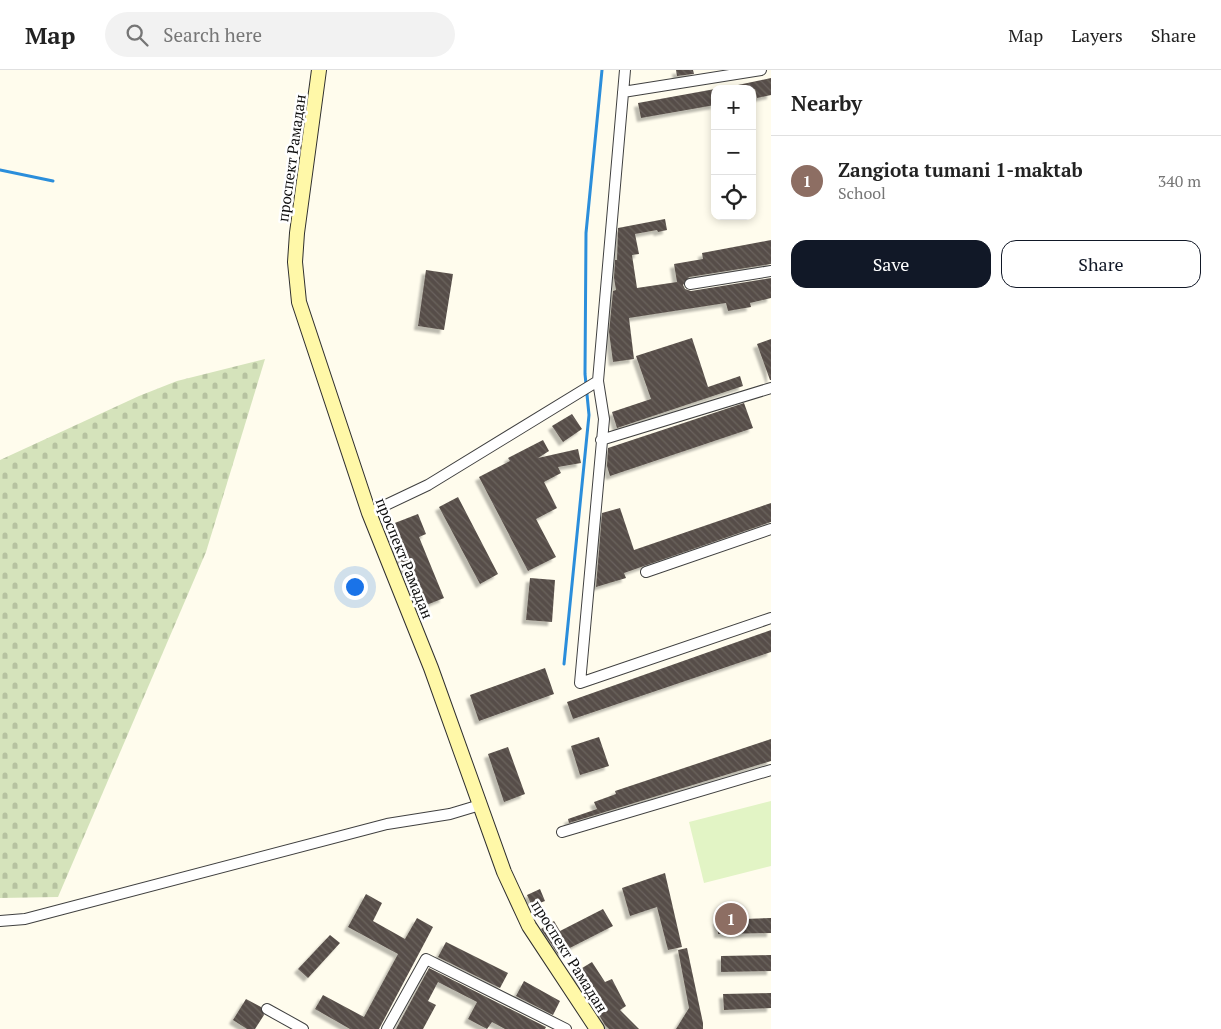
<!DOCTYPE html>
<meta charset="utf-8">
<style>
body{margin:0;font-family:"PT Serif",serif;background:#f2f2f2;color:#222}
.controls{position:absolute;right:15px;top:15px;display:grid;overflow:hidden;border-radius:10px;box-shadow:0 2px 8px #0003}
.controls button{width:45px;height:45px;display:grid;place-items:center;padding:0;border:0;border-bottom:1px solid #e0e0e0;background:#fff;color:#222;font:25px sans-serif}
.you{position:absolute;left:354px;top:516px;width:18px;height:18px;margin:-12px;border:4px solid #fff;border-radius:50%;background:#1a73e8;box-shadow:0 0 0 8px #1a73e833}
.badge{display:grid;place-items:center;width:32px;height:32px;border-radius:50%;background:#111827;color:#fff;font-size:16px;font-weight:700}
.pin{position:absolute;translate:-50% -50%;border:2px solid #fff;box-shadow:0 1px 5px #0006}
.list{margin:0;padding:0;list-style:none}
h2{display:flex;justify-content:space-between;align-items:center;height:65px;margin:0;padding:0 20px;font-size:21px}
h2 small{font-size:16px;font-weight:400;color:#767676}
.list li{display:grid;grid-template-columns:32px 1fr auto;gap:15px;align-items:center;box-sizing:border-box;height:90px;padding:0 20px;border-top:1px solid #e0e0e0}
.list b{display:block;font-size:19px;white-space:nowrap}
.list p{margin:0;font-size:16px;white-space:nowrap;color:#767676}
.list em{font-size:16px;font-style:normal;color:#767676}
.actions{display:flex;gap:10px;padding:15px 20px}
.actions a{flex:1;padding:11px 0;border:1px solid #111827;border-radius:15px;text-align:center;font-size:18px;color:#111827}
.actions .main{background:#111827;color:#fff}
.icon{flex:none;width:28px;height:28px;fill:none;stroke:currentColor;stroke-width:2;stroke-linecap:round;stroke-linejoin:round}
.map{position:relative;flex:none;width:771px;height:959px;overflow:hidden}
header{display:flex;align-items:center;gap:30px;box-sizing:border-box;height:70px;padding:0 25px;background:#fff;border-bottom:1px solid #e0e0e0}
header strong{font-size:24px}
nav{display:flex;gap:28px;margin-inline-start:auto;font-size:18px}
.search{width:350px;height:45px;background:#f2f2f2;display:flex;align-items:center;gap:12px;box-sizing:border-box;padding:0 18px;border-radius:28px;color:#767676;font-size:19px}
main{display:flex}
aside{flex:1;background:#fff}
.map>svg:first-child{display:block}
</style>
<header>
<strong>Map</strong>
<div class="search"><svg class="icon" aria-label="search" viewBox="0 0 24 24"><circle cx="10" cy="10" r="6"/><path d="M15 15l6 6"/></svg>Search here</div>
<nav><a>Map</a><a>Layers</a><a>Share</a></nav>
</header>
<main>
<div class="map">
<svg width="771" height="959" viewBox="0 0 771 959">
<defs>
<pattern id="cemetery-stones" width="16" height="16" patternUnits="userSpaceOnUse" patternTransform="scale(1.25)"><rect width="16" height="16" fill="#d5e3bb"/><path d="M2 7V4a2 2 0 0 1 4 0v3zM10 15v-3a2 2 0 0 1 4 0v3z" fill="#b6c2a0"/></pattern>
<pattern id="building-back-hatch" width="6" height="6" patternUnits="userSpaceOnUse" patternTransform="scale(1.25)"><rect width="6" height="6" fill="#574e48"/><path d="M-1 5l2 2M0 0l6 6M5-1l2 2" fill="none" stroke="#6a635e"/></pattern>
<filter id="shadow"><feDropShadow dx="-4" dy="4" stdDeviation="1" flood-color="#0004"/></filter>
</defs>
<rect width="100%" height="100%" fill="#fffced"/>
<path fill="url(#cemetery-stones)" d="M265,289l-59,193 -148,345 -58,1v-438l139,-64 38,-15z"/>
<path fill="#e2f4c5" d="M771,731v65l-67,17 -15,-61z"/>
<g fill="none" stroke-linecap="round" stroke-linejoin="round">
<path stroke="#2b8edb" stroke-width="3" d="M0,100l53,11
M564,594l25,-249 -4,-41 1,-141 16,-163"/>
</g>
<path fill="url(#building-back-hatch)" filter="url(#shadow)" d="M676,0h17l1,4 -17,2z
M771,8v17l-14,3 -2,-9h-17v-4z
M715,19v16l-74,13 -3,-15z
M665,149l2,11 -9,2 -1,-2 -22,4 4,20 -7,1 5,33 40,-6 -3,-18 29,-5 -1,-6 69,-13v24l-82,13 -6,8 2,4 6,2 80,-13v20l-21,5 1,4 -23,4 -2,-8 -97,15 5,41 -21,3 -4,-30 4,-41 3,-1 -2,-12 1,-18h2l1,-32z
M426,200l27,4 -9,56 -26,-4z
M692,268l16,49 32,-11 3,10 -126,42 -5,-16 39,-13 -15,-43z
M771,269v41h-1l-13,-36z
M744,333l9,25 -143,48 -3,-10 1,-18z
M572,344l10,15 -19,13 -11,-16z
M543,370l6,11 -11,7 40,-9 3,14 -23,4 3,6 -17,9 13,26 -21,11 20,38 -28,14 -49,-94 31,-16 -2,-3z
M458,427l40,77 -18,10 -41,-77z
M771,433v19l-127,44 -20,7 2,5 -30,9 6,-74 18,-5 14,42z
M418,444l8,20 -7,3 25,61 -25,10 -32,-82z
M530,508l25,2 -3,42 -26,-2z
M771,560v22l-198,67 -6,-17z
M545,598l9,26 -75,27 -9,-26z
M599,667l10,29 -29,9 -9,-29z
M771,669v22l-202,62 -1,-4 29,-10 -3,-7 22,-8 -1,-3z
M508,677l17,47 -21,8 -16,-48z
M665,803l17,74 -14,3 -11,-43 -27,9 -8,-28z
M540,819l5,12 -13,5 -5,-11z
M366,824l16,9 -9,18 32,18 12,-21 16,9 -54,102h-29l-35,-20 8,-14 41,22 34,-63 -50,-27z
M603,839l10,17 -55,28 -17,-25 13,-8 6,10z
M771,848v15l-53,1 -1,-14z
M330,865l10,8 -32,35 -10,-9z
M446,872l62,31 -8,15 -62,-31z
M687,878l16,75v6h-27l13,-21 -11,-58z
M771,885v16l-50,1v-16z
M592,892l13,20 7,-3 14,27 -6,4 19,19h-30l-4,-4 -31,-52z
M429,898l117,59 -1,2h-40l-13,-7 -5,7 -19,-10 9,-17 -39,-20 -10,19 8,4 -13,24h-27z
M524,911l36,20 -7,14 -37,-19z
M771,923v15l-47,2 -1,-16z
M246,929l15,8 3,8 -9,14h-8l-14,-9z"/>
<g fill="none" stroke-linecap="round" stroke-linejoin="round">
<defs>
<path id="street" d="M625,0l-27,311 6,38 -24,264 191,-65
M623,22l138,-22
M690,214l81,-13
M601,370l170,-52
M369,443l59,-28 170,-104
M646,502l125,-43
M562,762l209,-62
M0,851l25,-2 362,-95 63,-10 30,-9
M267,939l36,20
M387,959l39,-70 140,70"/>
<path id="secondary" d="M319,0l-22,163 -2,29 4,40 70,211 62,155 73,204 25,54 68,103"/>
</defs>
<use href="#street" stroke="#404040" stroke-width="12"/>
<use href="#secondary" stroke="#2f2f2f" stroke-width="16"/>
<use href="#street" stroke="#fff" stroke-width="10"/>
<use href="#secondary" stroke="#fff8a8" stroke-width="14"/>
</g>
<g text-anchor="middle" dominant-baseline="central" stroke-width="5" stroke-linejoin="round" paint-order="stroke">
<g font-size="15" fill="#0d0d0d" stroke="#fff">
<text transform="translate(291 88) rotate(-82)">проспект Рамадан</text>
<text transform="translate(405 488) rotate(68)">проспект Рамадан</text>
<text transform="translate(570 886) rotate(58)">проспект Рамадан</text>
</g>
</g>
</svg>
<div class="controls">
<button>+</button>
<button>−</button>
<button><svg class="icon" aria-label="locate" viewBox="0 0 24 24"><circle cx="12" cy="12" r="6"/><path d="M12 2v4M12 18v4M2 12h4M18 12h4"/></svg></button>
</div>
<div class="you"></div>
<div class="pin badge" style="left:731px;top:849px;background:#8d6e63">1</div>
</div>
<aside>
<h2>Nearby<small></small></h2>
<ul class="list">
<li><span class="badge" style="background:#8d6e63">1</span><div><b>Zangiota tumani 1-maktab</b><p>School</p></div><em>340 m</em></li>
</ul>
<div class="actions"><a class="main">Save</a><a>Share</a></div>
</aside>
</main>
